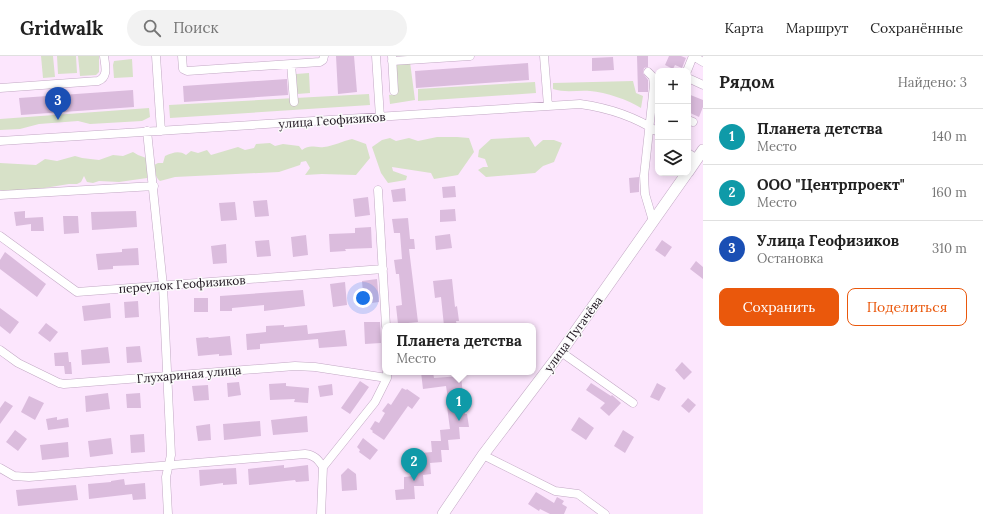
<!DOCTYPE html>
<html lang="ru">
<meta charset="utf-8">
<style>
body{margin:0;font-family:Lora,serif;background:#f2f2f2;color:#222}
.controls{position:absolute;right:12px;top:12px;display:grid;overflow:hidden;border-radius:8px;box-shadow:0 2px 10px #0003}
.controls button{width:36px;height:36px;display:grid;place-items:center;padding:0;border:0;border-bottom:1px solid #e0e0e0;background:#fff;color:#222;font:20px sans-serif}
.you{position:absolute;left:363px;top:242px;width:14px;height:14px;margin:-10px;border:3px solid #fff;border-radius:50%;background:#1a73e8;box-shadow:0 0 0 6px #1a73e833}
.badge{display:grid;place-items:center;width:26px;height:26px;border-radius:50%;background:#ea580c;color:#fff;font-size:13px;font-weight:700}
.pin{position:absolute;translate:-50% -33px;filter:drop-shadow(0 1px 2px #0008)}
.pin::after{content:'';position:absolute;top:21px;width:14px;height:12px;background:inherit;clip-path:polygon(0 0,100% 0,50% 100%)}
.popup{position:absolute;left:382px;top:267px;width:154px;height:52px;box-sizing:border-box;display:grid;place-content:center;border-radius:8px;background:#fff;filter:drop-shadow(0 1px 3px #0005);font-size:13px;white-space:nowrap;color:#767676}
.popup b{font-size:15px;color:#222}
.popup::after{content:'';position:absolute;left:50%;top:100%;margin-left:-8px;border:8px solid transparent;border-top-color:#fff}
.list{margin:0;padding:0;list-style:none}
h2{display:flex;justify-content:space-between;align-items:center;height:52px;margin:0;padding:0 16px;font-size:17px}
h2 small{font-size:13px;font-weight:400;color:#767676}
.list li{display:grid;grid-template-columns:26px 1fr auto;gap:12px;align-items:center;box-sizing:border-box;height:56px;padding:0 16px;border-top:1px solid #e0e0e0}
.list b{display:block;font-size:15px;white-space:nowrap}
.list p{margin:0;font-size:13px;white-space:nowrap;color:#767676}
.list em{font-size:13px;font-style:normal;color:#767676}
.actions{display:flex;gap:8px;padding:12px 16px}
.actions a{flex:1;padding:9px 0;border:1px solid #ea580c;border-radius:8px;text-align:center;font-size:14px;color:#ea580c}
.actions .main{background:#ea580c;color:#fff}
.icon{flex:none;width:22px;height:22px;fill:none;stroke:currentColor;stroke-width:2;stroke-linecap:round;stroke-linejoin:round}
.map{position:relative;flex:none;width:703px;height:458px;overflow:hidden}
header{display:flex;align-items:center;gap:24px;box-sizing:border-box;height:56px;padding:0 20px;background:#fff;border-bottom:1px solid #e0e0e0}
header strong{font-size:19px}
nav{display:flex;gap:22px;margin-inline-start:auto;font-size:14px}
.search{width:280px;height:36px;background:#f2f2f2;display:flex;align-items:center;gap:10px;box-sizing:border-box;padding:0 14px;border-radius:22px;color:#767676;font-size:15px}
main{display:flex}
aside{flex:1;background:#fff}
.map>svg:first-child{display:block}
</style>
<header>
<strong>Gridwalk</strong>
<div class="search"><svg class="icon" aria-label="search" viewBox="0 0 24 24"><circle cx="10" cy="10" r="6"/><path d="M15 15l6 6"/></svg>Поиск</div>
<nav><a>Карта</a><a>Маршрут</a><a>Сохранённые</a></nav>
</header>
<main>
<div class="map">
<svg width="703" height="458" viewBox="0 0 703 458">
<rect width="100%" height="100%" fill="#fce6fd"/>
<path fill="#d7e1c8" d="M41,0h12l2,21 -12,1z
M57,0h19l1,17 -19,1z
M78,0h21v16l-3,3 -16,1z
M132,3l1,18 -19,1 -1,-13 1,-4z
M410,6l5,38 -25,4 -1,-9 7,-1 -2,-31z
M309,17l1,20 -13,1 -1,-20z
M633,25l3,12 7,3 -2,12c-13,-8 -35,-16 -51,-17 -12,-1 -25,2 -37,-2v-6z
M535,26l1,11 -118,8v-12z
M369,38l1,11 -200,13 -1,-13z
M149,52l1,9 -8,4 -52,3 -12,-3 -39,3 -19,5 -20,1v-11z
M437,81h20l12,1 5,14 -16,23 -24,4 -3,-6 -39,-6 1,4 14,5 -1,4 -18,3 -7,-10 -9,-26 10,-7 8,-2 6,3 13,-3 9,3z
M529,81l6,10 8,-7h11l8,3 -8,19 -11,4 -8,7 -49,4 -8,-7 5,-3h5l-3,-8 -7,-2 1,-7 12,-11z
M352,83l14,5 4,14 -14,17 -34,-1 -17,1 5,-7 -4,-7 -5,1 -1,3 -21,7 -104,5 -15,4c-5,-4 -5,-10 -6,-16l4,-2h5l2,-7c7,-3 14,-6 21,-1l5,-4 7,2 9,-3 4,5 27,-8 7,3 9,-2 2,-4 14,-1 5,3 8,-2 16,2 3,4c8,-6 13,-2 22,-3 10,-1 18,-6 28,-8z
M133,96l5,3 11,4 2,14 -4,5 -28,4 -20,-1 -6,2 -6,-1 -3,-6 -3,6 -4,2h-8l-31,5 -34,2 -4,-1v-27l36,2 9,-6 12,2 18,-5 7,2 17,2 14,-5 10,1z"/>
<path fill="#dbbcdd" d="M336,0h18l3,36 -19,2z
M637,0h11v11l-4,1 -1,5 5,7v12h-10z
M669,0h12l5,2 -4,10 -7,-3 -2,4 -8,-4z
M613,1l1,13 -22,1v-13z
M528,7l1,17 -113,8 -1,-17z
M287,23l1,16 -104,7 -1,-16z
M133,34l1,17 -113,8 -2,-17z
M688,38l15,6v7l-4,10 -11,-5z
M639,121v15l-9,1 -1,-15z
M455,130l1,11 -13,1 -1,-11z
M405,132l1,13 -13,1 -2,-12z
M368,141l2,18 -15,2 -2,-18z
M267,144l2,16 -14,1 -2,-16z
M235,146l2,18 -16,1 -2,-18z
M455,153l1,12 -16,1v-12z
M25,155v7l18,-1 1,14h-13v-7l-15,2 -2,-14z
M136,155l1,16 -45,3 -1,-18z
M63,160h15l1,17 -15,1z
M408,162l2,21h4l1,10h-6l9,73 -20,2 -2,-18 6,-1 -3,-31h-3l-2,-14 8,-1 -2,-26h-6l-2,-14z
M371,171l1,21 -27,1 1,2 -16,1 -1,-18 26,-1v-5z
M450,178l2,14 -16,2 -1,-14z
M306,179l2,20 -15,2 -2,-20z
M269,184l2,16 -14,1 -2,-16z
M662,184l10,7 -7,10 -10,-7z
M226,188l1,19 -14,1 -2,-18z
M138,192l1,17 -26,1v3l-15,1 -2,-16 26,-2v-3z
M5,196l41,32 -9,13 -37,-28v-9z
M696,205l7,6v12l-13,-10z
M377,223l2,23 -15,2 -2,-23z
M452,223l3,28 2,-1 2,15h-3l1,5h-13l-3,-29 -6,1 -2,-17z
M345,226l2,23 -14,2 -3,-23z
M303,234l2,16 -41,5v-6l-32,3v3h-12v-15z
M194,242h14v14h-14z
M138,245l1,16 -14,1 -1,-16z
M110,247l1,15 -27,3 -2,-15z
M0,252l19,14 -9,12 -10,-8z
M364,266h16l1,21 -16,1z
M46,267l12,9 -8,10 -12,-9z
M284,269v2l23,-2 1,9 37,-4 2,16 -28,2 -1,-9 -58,5v5l-13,1 -1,-16 20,-2v-6z
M230,280l2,19 -13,1v-2l-21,2 -2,-18 12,-1 1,1z
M140,290l2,16 -15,1 -1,-16z
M108,291l2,16 -28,2 -1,-15z
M68,296l1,10h2l1,12h-7l-1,-8h-9l-1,-13z
M682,306l10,10 -8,8 -9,-10z
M421,316h12l1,6 27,-2 4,38h2l2,13h-10l1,12 -12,1 1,10h-8l1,12 -12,1 1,11 -8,1 1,11h-10l1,13 -19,1 -1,-10 9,-1v-12l9,-1v-11h9l-1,-12 11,-1 -1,-11h10l-1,-11 10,-1 -4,-30h2l-2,-13 -23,3z
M360,325l9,6 -19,27 -9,-6z
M239,326l2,13 -13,2 -1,-14z
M286,327v3l23,2 -1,15 -14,-1 1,-3 -25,1 -1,-16z
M591,327l20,13 1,-1 9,8 -12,13 -9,-8 5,-5 -19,-13z
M657,327l9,5 -7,13 -9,-4z
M332,328l1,11 -13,2 -2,-11z
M208,329l1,15 -15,1 -2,-15z
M402,332l4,2 1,-1 13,9 -8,11 -4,-3 -24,34 -12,-8 1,-1 -3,-2 5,-8 4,2 6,-10 -3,-2 6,-8 3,2z
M108,337l2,16 -24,3 -1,-16z
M140,337l1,15h-14l-1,-14z
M29,340l15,7 -9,17 -14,-8z
M688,342l8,7 -7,8 -8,-7z
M5,345l8,5 -13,18v-16z
M307,360l1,16 -35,3 -2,-15z
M57,361v3l11,-2 1,9 -21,3 -2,-11z
M579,361l15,11 -8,12 -15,-10z
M260,365l1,15 -37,4 -1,-16z
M210,368l1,16 -13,1 -2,-15z
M15,374l12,9 -9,12 -12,-9z
M623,374l11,7 -9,16 -11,-7z
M144,378l1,18 -14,1 -1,-18z
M111,382l2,16 -23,3 -2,-16z
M363,382l15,12 -8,10 -11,-8 1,-2 -3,-3z
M68,386l1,15 -27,3 -2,-15z
M284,409v3l24,-3 1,16 -13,1 -1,-2 -46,5 -1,-16z
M236,412l1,16 -14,1v-2l-23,3 -1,-16z
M348,412l8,6 1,16 -15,1 -1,-16z
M124,423l1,6 20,-2 1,16 -13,1 -1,-6 -43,5 -1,-15 23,-2v-1z
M76,429l2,15 -60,6 -2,-16z
M536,436l18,11 3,-6 7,4 -2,3 5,3 -3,7h-14l-10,-5 -1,2 -11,-7z"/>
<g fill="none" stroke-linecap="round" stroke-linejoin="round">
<defs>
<path id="minor" d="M156,0l5,75
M182,0l1,13 4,2 133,-9 3,-2 1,-4
M376,0l4,61
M392,0l2,35
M544,0l4,50
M392,5l78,-5
M291,8l3,38
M687,15l6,-15 10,6
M648,16l5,5 1,8 -10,91 1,18 8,27
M688,22l15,7
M0,32l98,-7c11,-4 7,-16 6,-25
M688,64l5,2
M147,75l16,155 8,169 -5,22 2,37
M0,85l580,-37c29,4 54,12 78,28
M688,97l9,6
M378,134l8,136
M0,139l154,-9
M0,180l77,56 306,-23
M0,294l18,13 41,20 5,1 231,-18 20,1 72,11
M561,296l72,51
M483,399l72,36 23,3 27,20
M0,412l14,8 15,1 276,-23c9,1 13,5 18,13
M321,458l2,-47 52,-65 12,-24v-6"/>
<path id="major" d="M688,116l15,-22
M443,458l40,-59 78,-103 126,-179"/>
</defs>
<use href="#minor" stroke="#c2a8c4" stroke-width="9"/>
<use href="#major" stroke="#c2a8c4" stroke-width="12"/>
<use href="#minor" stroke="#fff" stroke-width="8"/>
<use href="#major" stroke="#fff" stroke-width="11"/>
</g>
<g text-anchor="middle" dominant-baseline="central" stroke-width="3" stroke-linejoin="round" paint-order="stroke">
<g font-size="12" fill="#1e141f" stroke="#fbfbfb">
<text transform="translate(332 64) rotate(-4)">улица Геофизиков</text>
<text transform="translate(182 228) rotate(-4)">переулок Геофизиков</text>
<text transform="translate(573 278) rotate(-54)">улица Пугачёва</text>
<text transform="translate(189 318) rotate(-5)">Глухариная улица</text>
</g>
</g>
</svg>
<div class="controls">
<button>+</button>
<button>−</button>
<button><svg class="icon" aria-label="layers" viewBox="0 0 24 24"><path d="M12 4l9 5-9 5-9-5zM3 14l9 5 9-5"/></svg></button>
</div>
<div class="you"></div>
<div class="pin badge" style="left:459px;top:365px;background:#0f9aa8">1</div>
<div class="popup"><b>Планета детства</b>Место</div>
<div class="pin badge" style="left:414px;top:425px;background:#0f9aa8">2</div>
<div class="pin badge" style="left:58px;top:64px;background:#1a4fb4">3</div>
</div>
<aside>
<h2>Рядом<small>Найдено: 3</small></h2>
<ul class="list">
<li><span class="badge" style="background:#0f9aa8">1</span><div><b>Планета детства</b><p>Место</p></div><em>140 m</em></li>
<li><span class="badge" style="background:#0f9aa8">2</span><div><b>ООО &quot;Центрпроект&quot;</b><p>Место</p></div><em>160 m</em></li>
<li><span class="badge" style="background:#1a4fb4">3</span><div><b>Улица Геофизиков</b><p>Остановка</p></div><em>310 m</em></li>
</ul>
<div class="actions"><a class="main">Сохранить</a><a>Поделиться</a></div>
</aside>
</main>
